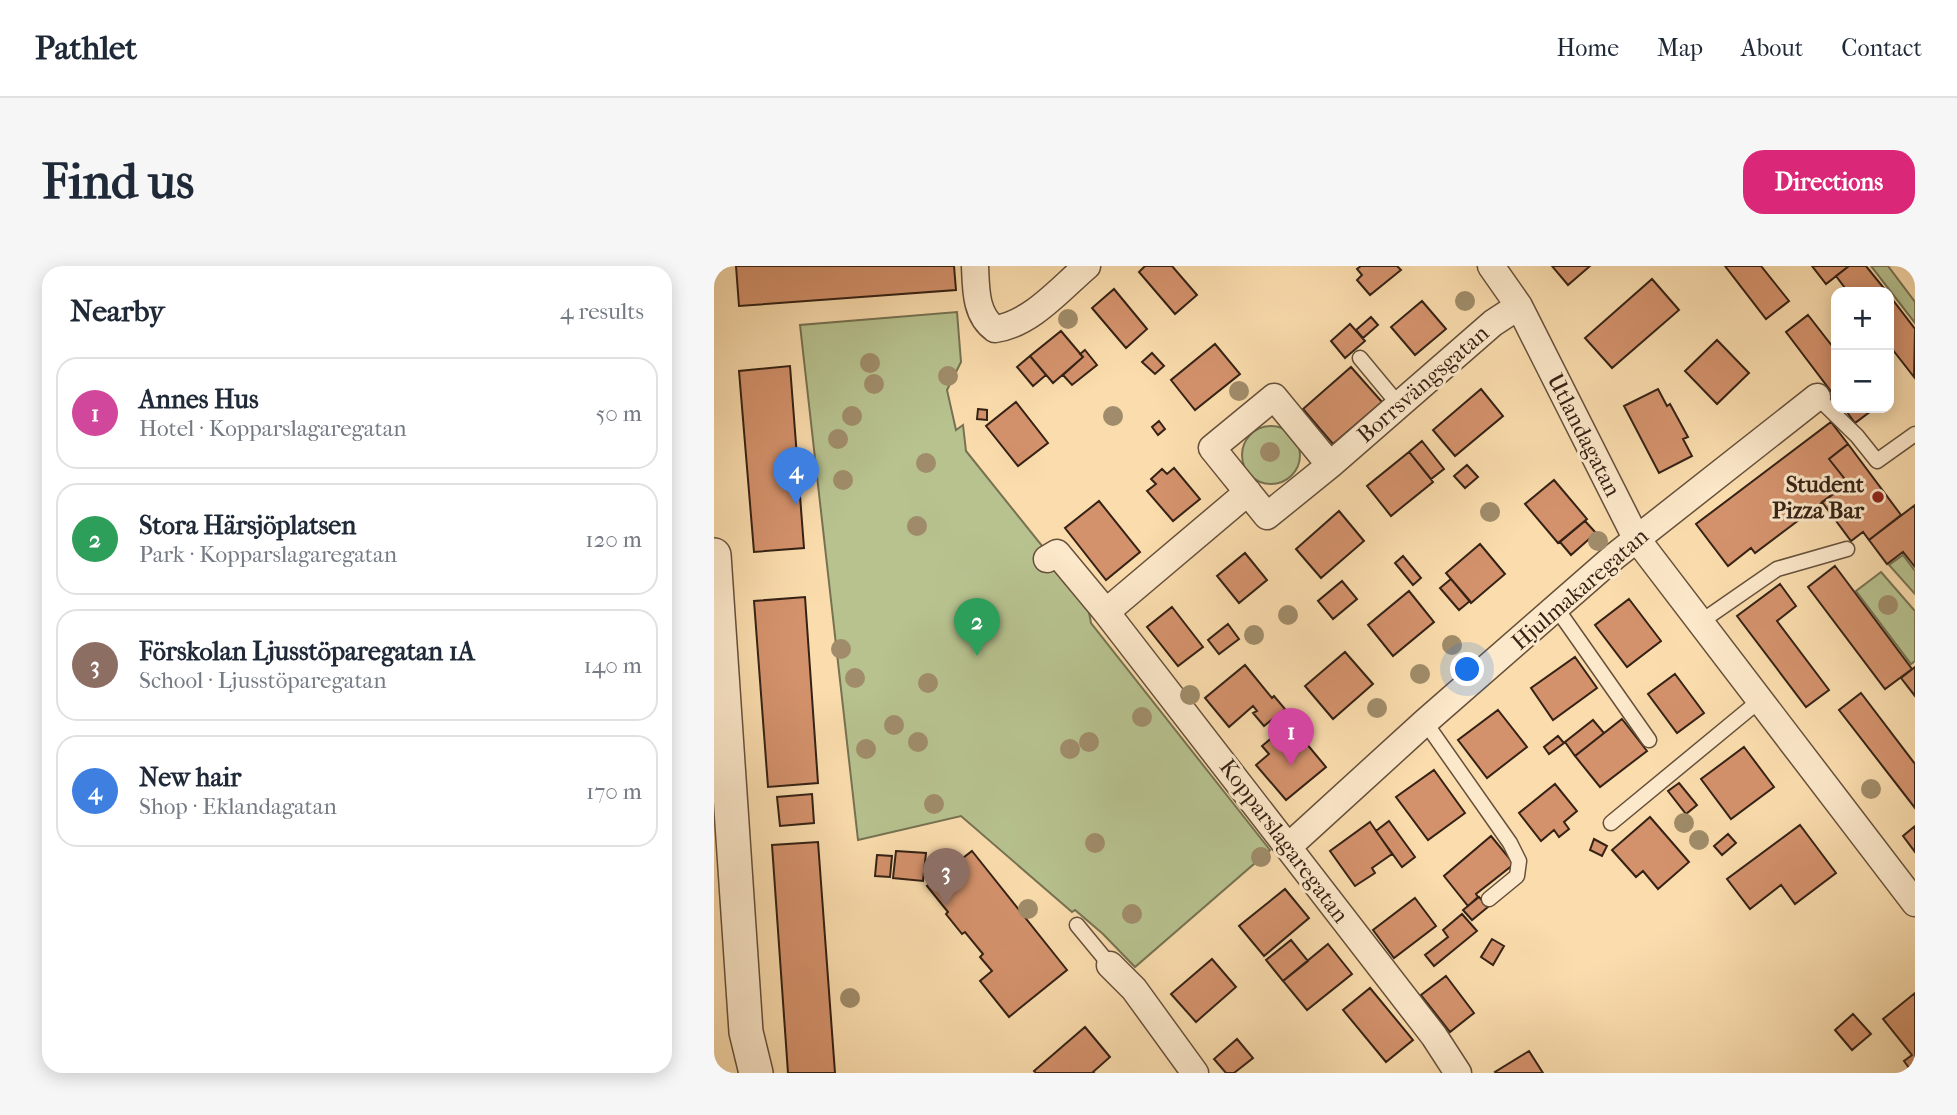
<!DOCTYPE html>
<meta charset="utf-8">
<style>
body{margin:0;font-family:"IM FELL French Canon",serif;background:#f6f6f7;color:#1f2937}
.controls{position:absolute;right:21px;top:21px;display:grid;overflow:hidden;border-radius:14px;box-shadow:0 4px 18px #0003}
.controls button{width:63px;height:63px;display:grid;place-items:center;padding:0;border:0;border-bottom:2px solid #e0e1e3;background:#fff;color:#1f2937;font:35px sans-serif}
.you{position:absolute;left:754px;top:404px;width:24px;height:24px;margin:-18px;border:5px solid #fff;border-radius:50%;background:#1a73e8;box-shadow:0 0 0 10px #1a73e833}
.badge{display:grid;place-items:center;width:46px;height:46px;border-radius:50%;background:#db2777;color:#fff;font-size:23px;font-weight:700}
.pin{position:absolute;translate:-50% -58px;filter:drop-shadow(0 2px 4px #0008)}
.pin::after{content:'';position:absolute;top:37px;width:24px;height:21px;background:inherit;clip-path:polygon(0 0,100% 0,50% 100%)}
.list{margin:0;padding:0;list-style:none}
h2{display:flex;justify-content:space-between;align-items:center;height:91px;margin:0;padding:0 28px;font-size:30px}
h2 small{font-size:23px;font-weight:400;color:#747a83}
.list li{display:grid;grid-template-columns:46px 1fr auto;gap:21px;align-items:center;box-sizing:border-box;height:112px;margin:0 14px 14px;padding:0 14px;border:2px solid #e0e1e3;border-radius:21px}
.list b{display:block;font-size:26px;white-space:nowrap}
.list p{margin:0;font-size:23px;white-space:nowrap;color:#747a83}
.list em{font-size:23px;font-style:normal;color:#747a83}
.map{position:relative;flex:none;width:1201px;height:807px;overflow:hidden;border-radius:21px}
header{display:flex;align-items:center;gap:42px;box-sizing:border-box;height:98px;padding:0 35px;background:#fff;border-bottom:2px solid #e0e1e3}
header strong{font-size:33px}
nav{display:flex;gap:38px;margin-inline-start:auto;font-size:24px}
.intro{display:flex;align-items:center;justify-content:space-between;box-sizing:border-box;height:168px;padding:0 42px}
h1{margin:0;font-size:49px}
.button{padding:18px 32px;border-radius:21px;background:#db2777;color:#fff;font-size:24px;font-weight:700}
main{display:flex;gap:42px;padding:0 42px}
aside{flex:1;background:#fff;border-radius:21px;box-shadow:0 4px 18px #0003}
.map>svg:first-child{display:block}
</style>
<header>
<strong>Pathlet</strong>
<nav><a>Home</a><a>Map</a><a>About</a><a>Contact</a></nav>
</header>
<div class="intro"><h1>Find us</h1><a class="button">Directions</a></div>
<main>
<aside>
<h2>Nearby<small>4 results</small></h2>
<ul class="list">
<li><span class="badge" style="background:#d1479c">1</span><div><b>Annes Hus</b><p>Hotel · Kopparslagaregatan</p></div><em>50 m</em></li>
<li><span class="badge" style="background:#2e9e5b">2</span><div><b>Stora Härsjöplatsen</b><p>Park · Kopparslagaregatan</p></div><em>120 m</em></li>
<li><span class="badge" style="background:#8d6e63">3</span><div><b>Förskolan Ljusstöparegatan 1A</b><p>School · Ljusstöparegatan</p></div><em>140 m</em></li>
<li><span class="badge" style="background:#3f7fe0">4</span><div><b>New hair</b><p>Shop · Eklandagatan</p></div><em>170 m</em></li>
</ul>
</aside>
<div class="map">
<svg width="1201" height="807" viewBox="0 0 1201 807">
<rect width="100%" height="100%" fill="#fadcad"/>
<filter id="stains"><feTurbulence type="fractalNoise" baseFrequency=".00286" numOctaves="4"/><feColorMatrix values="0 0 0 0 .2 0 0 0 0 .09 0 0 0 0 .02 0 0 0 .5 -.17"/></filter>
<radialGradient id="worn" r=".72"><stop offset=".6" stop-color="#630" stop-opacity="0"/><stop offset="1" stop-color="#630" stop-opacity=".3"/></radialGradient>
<path fill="#b7c28f" stroke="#767252" stroke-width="2" d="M1157,0h17l27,36v21z
M243,46l4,50 -14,28 9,40 7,-5 3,26 121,151 4,21 179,227 -135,117 -32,-33 -28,-24 -3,2 -111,-96 -103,24 -58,-515z
M528 189a29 29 0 1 1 58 0a29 29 0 1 1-58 0Z
M1189,289l12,16v23l-26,-29z
M1167,306l34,39v50l-4,3 -55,-73z"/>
<path fill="#d4926c" stroke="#352215" stroke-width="2" d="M22,0h218l2,24 -217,16z
M431,0h27l25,29 -22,19 -36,-42z
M647,0h36l4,4 -31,25 -13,-15 5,-5 -5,-6z
M838,0h38l-22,19z
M1011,0h36l28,35 -23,18z
M1098,0h37l-23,18z
M1135,0h17l21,26h-39l-12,-16z
M938,13l27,31 -67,58 -27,-30z
M400,23l33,40 -21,19 -34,-40z
M1175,29l26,34 -1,48 -25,-32z
M708,35l24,28 -31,26 -24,-28z
M1094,49l28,36v47l-50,-66z
M657,51l7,8 -15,13 -7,-8z
M636,58l15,17 -20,17 -14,-17z
M347,65l22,26 -30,26 -23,-27z
M1003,74l32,33 -32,31 -32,-33z
M501,78l25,30 -45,36 -24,-30z
M371,84l12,15 -25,20 -9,-10 20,-18 -3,-3z
M438,87l12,13 -9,8 -13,-12z
M316,90l16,19 -13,11 -16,-19z
M76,100l14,182 -50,4 -15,-181z
M637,101l31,35 -49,42 -30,-35z
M767,123l22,27 -48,40 -22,-26z
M944,123l9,17 3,-2 18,33 -5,2 9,17 -33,17 -35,-67z
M302,136l32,41 -30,23 -32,-40z
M1130,142h31l-20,15z
M264,143l9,1v10l-10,-1z
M445,155l6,8 -7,6 -6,-8z
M1117,156l17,22 -19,15 19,24 -93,70 -4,-5 -23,18 -32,-42z
M708,175l22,28 -13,10 -22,-27z
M1134,178l53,71 -32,25 -6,-8 -12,9 -29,-39 26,-19 -19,-24z
M695,186l24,30 -42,34 -24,-30z
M753,199l11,12 -13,11 -11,-12z
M460,202l26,31 -27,22 -26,-30 9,-7 -5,-5 11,-10 5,5z
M840,214l33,39 -29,24 -33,-39z
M385,235l41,51 -34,28 -41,-52z
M1201,239v62l-12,-15 -16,12 -18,-24z
M625,245l25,30 -43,37 -25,-29z
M871,255l11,12 -25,22 -11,-13z
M766,278l25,30 -34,29 -25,-30z
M531,287l22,27 -28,23 -22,-27z
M689,290l18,22 -8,7 -18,-22z
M1121,300l77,103 -27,20 -77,-102z
M737,313l19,22 -11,9 -19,-22z
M628,315l15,18 -24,20 -15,-18z
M1066,318l16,22 -19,15 52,69 -23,17 -69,-91z
M695,325l25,31 -41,34 -25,-31z
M91,331l13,186 -50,4 -14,-186z
M915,333l32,42 -34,26 -32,-42z
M458,341l31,40 -25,19 -31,-39z
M514,358l11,15 -20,15 -11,-14z
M631,386l28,32 -40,35 -28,-33z
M861,391l22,31 -44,32 -22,-32z
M531,399l27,33 2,-2 11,13 -21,17 -11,-13 4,-2 -4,-5 -24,21 -24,-29z
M1201,401v29l-14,-18z
M961,408l29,39 -27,20 -29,-39z
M1147,427l54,71v44l-76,-98z
M784,444l29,37 -40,31 -29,-38z
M908,453l25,32 -47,36 -25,-31z
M879,454l11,13 -29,23 -10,-14z
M567,464l7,8 8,-7 30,36 -40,33 -30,-35 13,-11 -7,-8z
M844,470l6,7 -15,11 -5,-7z
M1030,481l30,40 -43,32 -30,-40z
M720,504l31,43 -37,27 -32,-43z
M965,517l18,22 -11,9 -18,-23z
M841,518l22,27 -13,11 5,7 -10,8 -5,-7 -13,11 -22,-28z
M98,528l2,29 -34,3 -3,-29z
M936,551l39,45 -31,27 -15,-18 -7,6 -24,-27z
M675,555l26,36 -13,10 -26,-36z
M656,556l22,32 -20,14 3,5 -20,13 -25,-35z
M1086,559l36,48 -41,31 -14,-19 -31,24 -23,-30z
M1201,560v26l-12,-16z
M1014,568l8,9 -14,12 -8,-9z
M777,570l23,28 -38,30 2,3 -10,9 -24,-30z
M880,573l13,7 -5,10 -12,-6z
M104,576l17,231h-47l-16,-228z
M182,585l30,2 -3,28 -30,-3z
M258,585l95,119 -58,47 -29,-36 12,-10 -12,-14 3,-3 -18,-22 -3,2 -16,-20 2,-2 -21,-26z
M163,589l15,1 -2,21 -15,-1z
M571,623l24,29 -45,38 -25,-30z
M765,631l9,10 -16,13 -9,-10z
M701,632l21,28 -42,32 -21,-28z
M748,648l15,17 -43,35 -9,-11 23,-18 -5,-7z
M778,673l12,7 -11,19 -12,-8z
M577,674l17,21 -25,20 -17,-21z
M614,678l24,30 -45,36 -24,-29z
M498,693l24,28 -40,35 -25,-28z
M732,710l28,37 -24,19 -29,-37z
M656,722l43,52 -27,22 -43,-52z
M1201,727v76l-3,3 -8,-11 8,-6 -29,-36z
M1139,748l18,20 -19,16 -17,-20z
M371,761l25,30 -17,15 1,1h-58l-2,-2z
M523,773l16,19 -19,15h-8l-12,-14z
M815,785l14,22h-47l-1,-1z"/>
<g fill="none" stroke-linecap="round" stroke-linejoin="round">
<defs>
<path id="service" d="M646,92l39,47
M1103,131l40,39 20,25 38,-27
M843,343l92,131
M985,357l78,-54 70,-20
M711,456l85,121 9,18 -2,15 -28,23
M897,557l148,-122
M363,659l33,40"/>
<path id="minor" d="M261,0c1,22 0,49 20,63 36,-5 65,-40 92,-63
M777,0l28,40 117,232 279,365
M560,131l56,68 -63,51 -55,-68z
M616,199l163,-142 26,-17
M333,293l10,-6 49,59 328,424 24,37
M392,346l142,-120
M574,581l137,-125 190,-166 202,-159
M396,699l24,24 61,84"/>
<path id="tertiary" d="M0,289l32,477 10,41"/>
</defs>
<use href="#service" stroke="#66503b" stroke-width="17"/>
<use href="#minor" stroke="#66503b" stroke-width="29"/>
<use href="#tertiary" stroke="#66503b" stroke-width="36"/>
<use href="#service" stroke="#fce8ca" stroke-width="14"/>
<use href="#minor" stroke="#fce8ca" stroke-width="26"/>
<use href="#tertiary" stroke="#fce8ca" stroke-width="33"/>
</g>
<g fill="#a08c6a">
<circle cx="751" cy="35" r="10"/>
<circle cx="354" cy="53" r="10"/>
<circle cx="156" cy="97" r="10"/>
<circle cx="234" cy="110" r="10"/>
<circle cx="160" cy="118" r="10"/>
<circle cx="525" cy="125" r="10"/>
<circle cx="138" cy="150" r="10"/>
<circle cx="399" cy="150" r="10"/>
<circle cx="124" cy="173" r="10"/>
<circle cx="556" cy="186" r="10"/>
<circle cx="212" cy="197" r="10"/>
<circle cx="129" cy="214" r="10"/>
<circle cx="776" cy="246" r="10"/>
<circle cx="203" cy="260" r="10"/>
<circle cx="884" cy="275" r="10"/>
<circle cx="1174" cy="339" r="10"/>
<circle cx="574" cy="349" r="10"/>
<circle cx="540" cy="369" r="10"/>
<circle cx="738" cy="379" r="10"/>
<circle cx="127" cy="383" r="10"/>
<circle cx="706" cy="408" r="10"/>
<circle cx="141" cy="412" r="10"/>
<circle cx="214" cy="417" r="10"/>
<circle cx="476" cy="429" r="10"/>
<circle cx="663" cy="442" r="10"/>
<circle cx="428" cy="451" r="10"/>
<circle cx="180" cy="459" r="10"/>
<circle cx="204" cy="476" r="10"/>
<circle cx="375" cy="476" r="10"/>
<circle cx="152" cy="483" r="10"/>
<circle cx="356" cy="483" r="10"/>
<circle cx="1157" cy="523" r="10"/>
<circle cx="220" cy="538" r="10"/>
<circle cx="970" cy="557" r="10"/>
<circle cx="985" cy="574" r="10"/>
<circle cx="381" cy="577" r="10"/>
<circle cx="547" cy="591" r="10"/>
<circle cx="314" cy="643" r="10"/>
<circle cx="418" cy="648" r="10"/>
<circle cx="136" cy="732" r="10"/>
</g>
<circle fill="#8f2418" stroke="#fce8ca" stroke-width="2.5" cx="1164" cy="231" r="7"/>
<g text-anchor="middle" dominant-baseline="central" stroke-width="6" stroke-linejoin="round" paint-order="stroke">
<g font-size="23" fill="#352215" stroke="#fce8ca">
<text transform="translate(709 118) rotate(-41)">Borrsvängsgatan</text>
<text transform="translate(870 169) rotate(63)">Utlandagatan</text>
<text transform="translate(866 323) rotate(-41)">Hjulmakaregatan</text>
<text transform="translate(570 575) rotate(53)">Kopparslagaregatan</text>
</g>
<g font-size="23" font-weight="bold" fill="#352215" stroke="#fce8ca" text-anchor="end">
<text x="1150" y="218">Student<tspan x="1150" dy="26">Pizza Bar</tspan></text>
</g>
</g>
<rect width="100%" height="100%" filter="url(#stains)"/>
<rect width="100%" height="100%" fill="url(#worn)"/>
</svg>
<div class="controls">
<button>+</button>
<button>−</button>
</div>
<div class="you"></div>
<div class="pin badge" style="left:577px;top:500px;background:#d1479c">1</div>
<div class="pin badge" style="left:263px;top:390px;background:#2e9e5b">2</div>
<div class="pin badge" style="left:232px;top:640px;background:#8d6e63">3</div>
<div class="pin badge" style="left:82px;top:239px;background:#3f7fe0">4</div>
</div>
</main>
